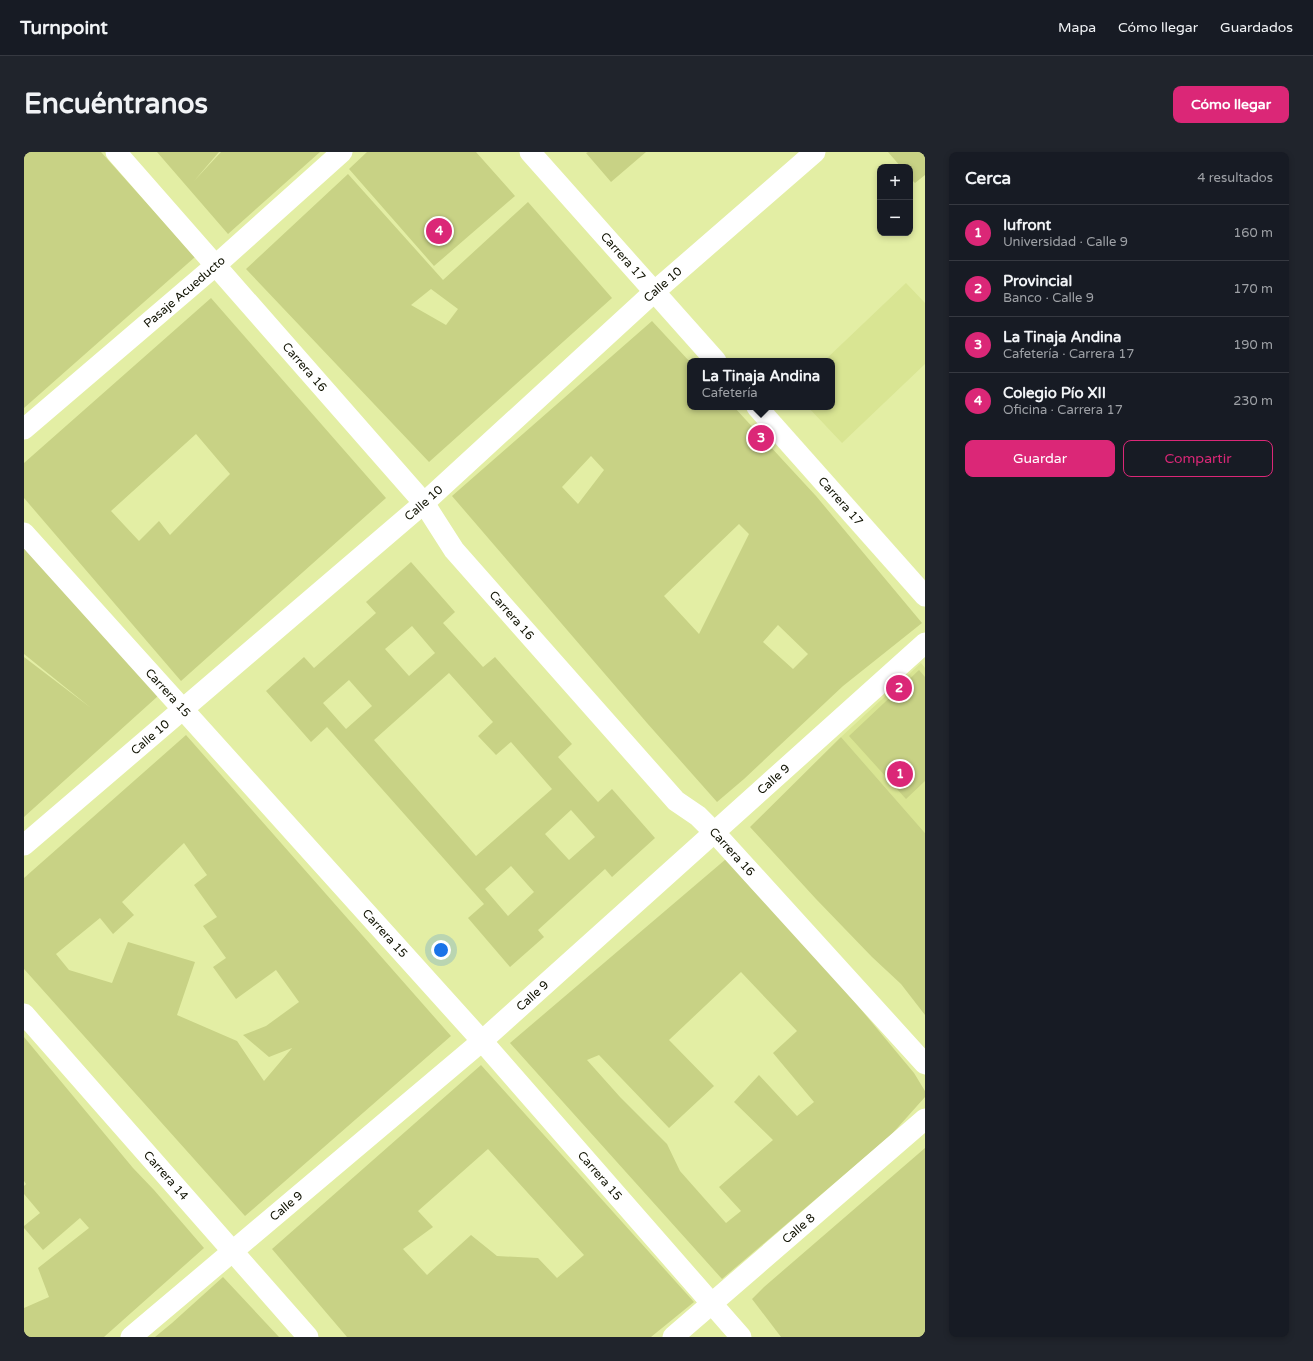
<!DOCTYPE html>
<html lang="es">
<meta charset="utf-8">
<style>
body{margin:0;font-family:"Varela Round",sans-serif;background:#20242c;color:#f1f3f6}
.controls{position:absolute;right:12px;top:12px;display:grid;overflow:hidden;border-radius:8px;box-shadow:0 2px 6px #0003}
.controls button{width:36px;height:36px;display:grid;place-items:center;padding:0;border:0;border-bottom:1px solid #363941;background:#171b24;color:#f1f3f6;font:20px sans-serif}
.you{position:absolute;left:417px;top:798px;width:14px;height:14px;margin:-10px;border:3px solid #fff;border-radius:50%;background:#1a73e8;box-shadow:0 0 0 6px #1a73e833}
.badge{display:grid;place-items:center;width:26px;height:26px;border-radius:50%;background:#db2777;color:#fff;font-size:13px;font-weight:700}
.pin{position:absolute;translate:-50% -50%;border:2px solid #fff;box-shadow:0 1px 4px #0006}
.popup{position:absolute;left:663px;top:206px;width:148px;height:52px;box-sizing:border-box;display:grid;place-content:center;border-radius:8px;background:#171b24;filter:drop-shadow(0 1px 3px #0005);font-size:13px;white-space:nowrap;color:#9ea1a6}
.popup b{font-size:15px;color:#f1f3f6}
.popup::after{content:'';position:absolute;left:50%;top:100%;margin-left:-8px;border:8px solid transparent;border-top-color:#171b24}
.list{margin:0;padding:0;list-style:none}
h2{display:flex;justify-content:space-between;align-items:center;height:52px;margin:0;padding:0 16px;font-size:17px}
h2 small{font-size:13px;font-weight:400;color:#9ea1a6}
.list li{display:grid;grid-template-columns:26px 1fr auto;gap:12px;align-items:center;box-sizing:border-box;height:56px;padding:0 16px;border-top:1px solid #363941}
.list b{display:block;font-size:15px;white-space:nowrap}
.list p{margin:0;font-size:13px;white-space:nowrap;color:#9ea1a6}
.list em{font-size:13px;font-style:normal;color:#9ea1a6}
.actions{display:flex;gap:8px;padding:12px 16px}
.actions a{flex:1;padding:9px 0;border:1px solid #db2777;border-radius:8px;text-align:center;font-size:14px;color:#db2777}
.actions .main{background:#db2777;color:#fff}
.map{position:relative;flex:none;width:901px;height:1185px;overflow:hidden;border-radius:8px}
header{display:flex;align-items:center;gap:24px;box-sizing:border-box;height:56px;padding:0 20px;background:#171b24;border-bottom:1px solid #363941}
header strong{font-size:19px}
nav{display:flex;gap:22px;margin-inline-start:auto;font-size:14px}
.intro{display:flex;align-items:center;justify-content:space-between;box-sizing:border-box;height:96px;padding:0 24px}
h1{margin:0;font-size:28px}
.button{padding:10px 18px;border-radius:8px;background:#db2777;color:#fff;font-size:14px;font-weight:700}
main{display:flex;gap:24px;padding:0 24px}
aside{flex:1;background:#171b24;border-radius:8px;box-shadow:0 2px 6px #0003}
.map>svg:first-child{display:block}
</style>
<header>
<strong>Turnpoint</strong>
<nav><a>Mapa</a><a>Cómo llegar</a><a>Guardados</a></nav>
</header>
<div class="intro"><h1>Encuéntranos</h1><a class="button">Cómo llegar</a></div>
<main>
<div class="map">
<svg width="901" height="1185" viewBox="0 0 901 1185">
<rect width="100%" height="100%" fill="#e3eea4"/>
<path fill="#d9e593" d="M882,131l19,20v61l-83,79 -34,-36h24v-46h-8z
M897,511l4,5v165l-84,-96z"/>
<path fill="#c8d285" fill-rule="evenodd" d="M0,0h77l94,105 -171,151z
M133,0h62l-25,29 27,-29h99l-92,82z
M343,0h109l39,44 -81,70 -85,-97z
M564,0h58l-35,30 -25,-29z
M864,0h37v23l-10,8 -5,-5v-11h-9z
M324,22l95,106 85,-78 84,96 -183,164 -183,-193zM407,137l27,20 -12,16 -35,-20z
M187,146l175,200 -205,183 -157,-183v-35zM172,282l34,40 -60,61 -11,-14 -20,20 -28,-30z
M628,169l38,41v45h44l82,89 106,127 -79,63 -99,93 -27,23 -70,-79 -195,-227zM567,304l13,14 -26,34 -16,-17zM715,372l10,10 -50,100 -35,-38zM754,473l30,29 -15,15 -30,-27z
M0,394l134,150 -134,121v-160l67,51 -67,-54z
M387,410l44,50 -12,11 40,44 12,-10 77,87 -14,13 40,45 14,-13 43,49 -43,39 -7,-8 -67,61 6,7 -34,30 -42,-49 16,-14 -157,-177 -16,15 -45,-51 38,-34 10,11 62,-55 -10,-11zM388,474l23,27 -26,23 -24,-27zM425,521l44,49 -15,14 18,19 15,-13 41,47 -76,67 -102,-116zM325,528l23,26 -26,23 -23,-26zM547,658l24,27 -26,23 -24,-26zM487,714l23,26 -26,24 -23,-27z
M895,518l6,7v104l-19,18 -57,-63z
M162,583l265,301 -206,180 -221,-247v-91zM160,691l23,32 -13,10 23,32 -14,9 23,32 -13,9 23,32 40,-29 23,32 -33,24 -23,9 26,22 23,-9 -28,33 -27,-40 -60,-26 18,-53 -67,-20 -16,41 -43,-13 -13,-16 44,-36 13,16 21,-19 -12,-13z
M817,585l84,96v182l-24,-31 -29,-27 -56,-58 -66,-72z
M702,707l26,30 30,29 77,89 55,66 11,18v6l-34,38 -169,144 -212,-236zM717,820l56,59 -24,22 41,49 -17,14 -38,-41 -25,27 39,38 -54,47 22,24 -15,12 -46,-52 -13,-27 -47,-47 -33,-37 12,-5 70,73 45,-42 -45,-46z
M0,885l109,131 21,22 50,58 -100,89h-80v-29l25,-11 -11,-29 51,-40 -9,-10 -37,32 -19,-22v-2l16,-13 -16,-19v-8l2,-2 -2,-3z
M457,913l213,237 -43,35h-304l-75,-88zM464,997l96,106 -27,23 -19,-20 -41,-2 -26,-21 -44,40 -24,-26 30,-22 -15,-16z
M901,996v189h-144l-29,-38 12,-12z
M199,1125l56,60h-124l17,-14z"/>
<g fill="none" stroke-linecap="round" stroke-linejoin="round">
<g stroke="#fff" stroke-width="21">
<path id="s1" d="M92,0l308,351 30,47 222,251 22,15 17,17 210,231"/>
<path id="s2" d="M506,0l186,209"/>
<path id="s3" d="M733,255l168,189"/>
<path id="s4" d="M0,277l192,-164 126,-113"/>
<path id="s5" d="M0,381l458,508 259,296"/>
<path id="s6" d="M0,693l400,-342 230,-211 161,-140"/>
<path id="s7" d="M0,862l284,323"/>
<path id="s8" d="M107,1185l351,-296 443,-398"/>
<path id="s9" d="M649,1185l252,-218"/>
</g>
</g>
<g text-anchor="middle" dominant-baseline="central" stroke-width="3" stroke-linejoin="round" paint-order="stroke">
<g font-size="12" fill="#0f1100" stroke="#fff">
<text stroke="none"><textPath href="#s2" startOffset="140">Carrera 17</textPath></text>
<text stroke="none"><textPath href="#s6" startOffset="850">Calle 10</textPath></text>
<text stroke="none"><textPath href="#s4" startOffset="211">Pasaje Acueducto</textPath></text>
<text stroke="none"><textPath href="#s1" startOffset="286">Carrera 16</textPath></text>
<text stroke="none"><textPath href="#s3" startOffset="126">Carrera 17</textPath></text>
<text stroke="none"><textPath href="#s6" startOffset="526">Calle 10</textPath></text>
<text stroke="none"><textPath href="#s1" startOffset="610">Carrera 16</textPath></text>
<text stroke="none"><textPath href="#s5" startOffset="215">Carrera 15</textPath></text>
<text stroke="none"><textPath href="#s6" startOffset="166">Calle 10</textPath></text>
<text stroke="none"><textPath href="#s8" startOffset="851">Calle 9</textPath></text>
<text stroke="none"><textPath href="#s1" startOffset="934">Carrera 16</textPath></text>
<text stroke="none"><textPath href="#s5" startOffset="539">Carrera 15</textPath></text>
<text stroke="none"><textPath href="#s8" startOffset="527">Calle 9</textPath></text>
<text stroke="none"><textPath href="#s7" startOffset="215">Carrera 14</textPath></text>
<text stroke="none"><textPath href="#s5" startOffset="863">Carrera 15</textPath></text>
<text stroke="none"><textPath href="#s8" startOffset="203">Calle 9</textPath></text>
<text stroke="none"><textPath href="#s9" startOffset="166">Calle 8</textPath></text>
</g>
</g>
</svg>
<div class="controls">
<button>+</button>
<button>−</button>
</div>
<div class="you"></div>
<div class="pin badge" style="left:876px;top:622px">1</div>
<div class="pin badge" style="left:875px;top:536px">2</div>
<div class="pin badge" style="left:737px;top:286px">3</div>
<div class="popup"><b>La Tinaja Andina</b>Cafetería</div>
<div class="pin badge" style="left:415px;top:79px">4</div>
</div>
<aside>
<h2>Cerca<small>4 resultados</small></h2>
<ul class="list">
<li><span class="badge">1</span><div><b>Iufront</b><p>Universidad · Calle 9</p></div><em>160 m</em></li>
<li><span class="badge">2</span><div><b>Provincial</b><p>Banco · Calle 9</p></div><em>170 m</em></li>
<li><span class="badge">3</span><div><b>La Tinaja Andina</b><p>Cafetería · Carrera 17</p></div><em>190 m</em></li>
<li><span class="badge">4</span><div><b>Colegio Pío XII</b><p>Oficina · Carrera 17</p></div><em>230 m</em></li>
</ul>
<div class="actions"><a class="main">Guardar</a><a>Compartir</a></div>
</aside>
</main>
